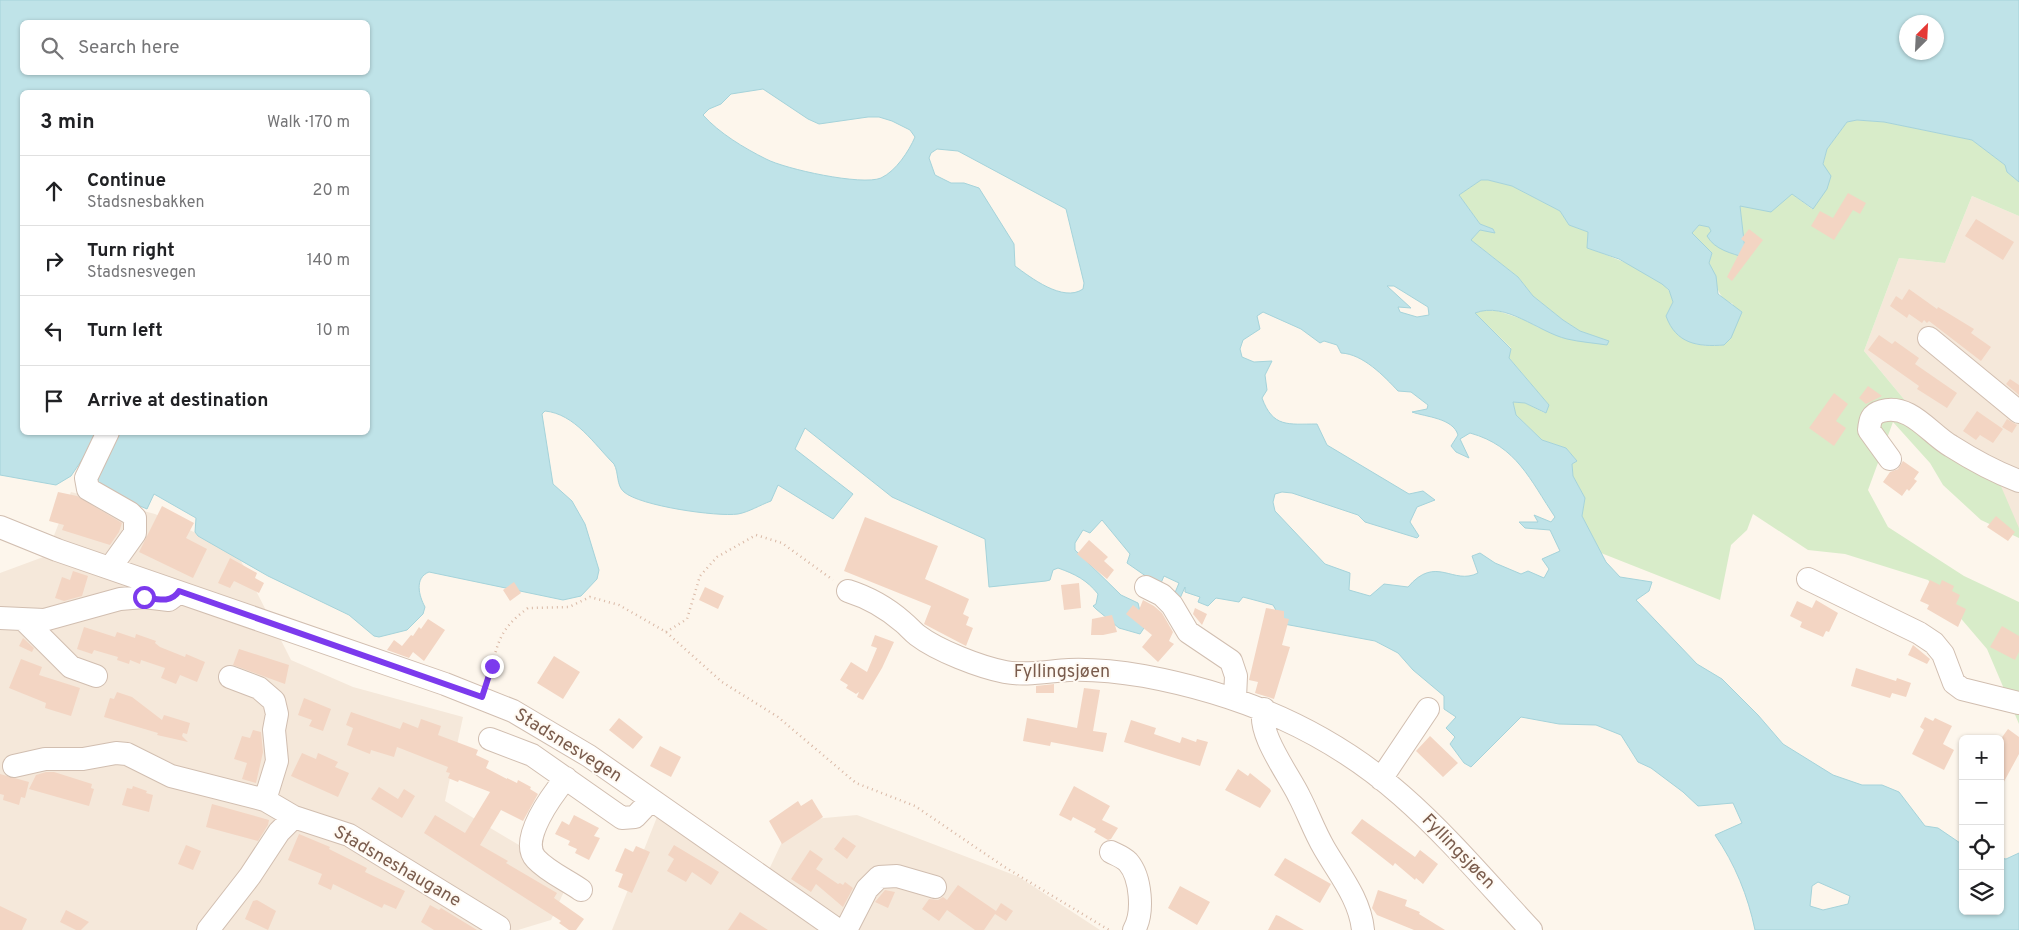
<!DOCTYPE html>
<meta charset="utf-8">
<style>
body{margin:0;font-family:Overpass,sans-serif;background:#f2f2f2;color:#202124}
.controls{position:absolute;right:15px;bottom:15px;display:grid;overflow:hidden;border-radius:8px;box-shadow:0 1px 4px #0004}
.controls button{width:45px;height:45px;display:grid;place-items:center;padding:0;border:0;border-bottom:1px solid #e0e0e0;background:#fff;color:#202124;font:25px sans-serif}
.compass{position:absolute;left:1899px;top:15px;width:45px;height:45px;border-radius:50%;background:#fff;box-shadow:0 1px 4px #0004;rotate:24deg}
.stop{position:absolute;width:15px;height:15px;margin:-11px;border:4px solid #7c3aed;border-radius:50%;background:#fff}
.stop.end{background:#7c3aed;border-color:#fff;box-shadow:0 1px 5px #0008}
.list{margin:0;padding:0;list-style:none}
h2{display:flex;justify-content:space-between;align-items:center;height:65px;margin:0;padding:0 20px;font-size:21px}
h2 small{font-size:16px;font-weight:400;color:#757577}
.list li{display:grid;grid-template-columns:32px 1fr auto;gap:15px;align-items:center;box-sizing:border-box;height:70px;padding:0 20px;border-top:1px solid #e0e0e0}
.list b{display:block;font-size:19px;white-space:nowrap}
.list p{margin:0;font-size:16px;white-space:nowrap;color:#757577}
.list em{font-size:16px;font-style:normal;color:#757577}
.icon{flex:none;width:28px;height:28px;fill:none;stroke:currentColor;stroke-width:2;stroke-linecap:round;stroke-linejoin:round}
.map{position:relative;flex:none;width:2019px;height:930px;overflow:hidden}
.search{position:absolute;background:#fff;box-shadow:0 1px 4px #0004;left:20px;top:20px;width:350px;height:55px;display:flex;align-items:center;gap:12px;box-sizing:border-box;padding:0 18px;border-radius:8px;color:#757577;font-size:19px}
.panel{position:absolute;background:#fff;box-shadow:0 1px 4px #0004;left:20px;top:90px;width:350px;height:345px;border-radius:8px}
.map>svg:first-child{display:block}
</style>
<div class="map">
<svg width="2019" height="930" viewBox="0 0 2019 930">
<rect width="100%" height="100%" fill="#fdf6ec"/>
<path fill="#f5e8da" d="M1972,196l47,20v312l-97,-107 -58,-70 35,-93 46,5z
M71,492l84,22 41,19 45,28 50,99 62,27 110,30 -18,84 126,75 -20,44 -33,10h-518v-357l46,-17z
M663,802l101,78 28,-59 65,-6 162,62 81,53h-488z"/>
<path fill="#d8ecc9" d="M1857,120l27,2 88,18 33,25 2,7 12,10v34l-47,-20 -27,67 -46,-5 -35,93 58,70 75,56 22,51v10l-38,-18 -38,-35 -13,-22 -37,-41 -25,68 20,37 76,49 55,26v122l-32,-75 -59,-69 -83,-26 -37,-4 -55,-36 -6,16 -16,15 -11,55 -119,-47 -19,-37 3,-18 -12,-22 -1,-12 5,-3 -11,-13 -24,-8 -26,-25 -3,-13 12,1 20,10 4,-8 -40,-47 2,-10 -36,-35 9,-3 14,1 27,9 14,8 69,13 -28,-10 -17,-11 -30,-24 -15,-19 -47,-37 9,-10 15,2 -2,-3 -13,-5 -21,-29 22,-15h7l24,6 48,25 9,14 19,7 -1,16c19,6 73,27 82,43 2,3 3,8 4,11l-7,14c22,26 23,32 58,29l9,-41c-21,-9 -13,-22 -24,-41l3,-10 -20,-20 7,-8 10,2 2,4 29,-26 52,-11 20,15 15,-60 20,-27z"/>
<path fill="#bfe3e8" stroke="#a5d3da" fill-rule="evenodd" d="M0,0h2019v182l-12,-10 -2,-7 -33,-25 -88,-18 -27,-2 -10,2 -20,27 -4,15 8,12 -4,13 -14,20 -21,-15 -21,18 -31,-6 6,52c-15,-5 -31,-8 -39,-22l4,-5 -2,-4 -10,-2 -7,8 20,20 -3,10 7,13 2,18 24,18 -11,26 -7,7c-26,2 -48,-1 -58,-29l7,-14 -4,-12 -7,-6 -43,-25 -32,-11 1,-16 -19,-7 -9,-14 -48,-25 -24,-6h-7l-22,15 21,29 13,5 2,4 -15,-3 -9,10 47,37 15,19 30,24 17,11 29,10 -2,4c-13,-2 -27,-3 -40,-6 -29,-7 -61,-38 -92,-26l36,36 -2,9 40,47 -3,8 -21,-10 -12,-1 3,13 26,25 24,8 11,13 -5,3 1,12 12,22 -3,18 24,46 14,15 32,5 -3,9 -13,9 61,64 25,15 36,36 25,29 50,31 29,10h20l17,7 26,34 13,2 25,17v66h37v-53l6,1 13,-6v77h-264c-7,-34 -20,-66 -40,-95l27,-12 -9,-20 -35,3 -15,-14 -32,-24 -13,-6 -17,-27 -25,-10 -37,-1 -38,-7 -50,50 -7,-4 -14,-19 5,-7 -9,-9 10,-11 -12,-8v-13l-31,-26 -15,-17 -23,-12 -91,-17 -11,-19 -30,-8 -4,5 -23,-4 -8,8 -10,-4 2,-5 -15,-5v-5l-8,18 -5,-5 7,-17 -15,-7 -6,14 -8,-11 -23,-16 3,-9 -28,-34 -12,13 -7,-3 -8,13v7l46,45 17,8 6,25 -4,6 -21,-6 -23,-19 -3,-3 3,-2 2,-10c-11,-14 -23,-20 -40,-26l-5,2 -3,10 -4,1 -57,6 -4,-48 -93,-42 -87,-69 -10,21 58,45 -20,25 -55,-34 -7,16c-11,4 -22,11 -33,13 -21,3 -98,-8 -114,-22 -8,-7 -5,-19 -10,-28 -20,-20 -39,-50 -69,-53l-3,3 11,70 19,17 13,23 14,46 -2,9 -16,17 -18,4 -134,-28c-15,6 -10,24 -4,35l-2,7 -16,16 -28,7 -5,-1 -25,-21 -81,-39 -70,-40 -3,-4 1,-14 -42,-24 -7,15 -52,-22 19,-54 254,-1v-340h-346v340l78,1 -29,43 -15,9 -56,-10zM22,22h346v50h-346zM1906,22h30v30h-30zM763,89l45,30 11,5 49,-7h11l13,4 18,9 5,7c-6,14 -19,34 -34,41 -19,8 -96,-9 -115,-19 -22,-11 -47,-26 -63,-44l6,-6 12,-5 10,-10zM937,149l21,2 108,58 18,74 -1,6c-20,14 -53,-12 -68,-23l-1,-22 -35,-56 -15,-5h-13l-16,-8 -6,-17 2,-5zM1387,286h7l34,21 1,8 -12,2 -17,-5 -2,-5 13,1zM1263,312l38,17 19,14 4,-2 13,4 4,8c22,1 43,23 57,38l13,1 17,13 -1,4 -15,3c14,5 41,6 46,23l-7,11 5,6 13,6 -9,-19 10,-6c47,13 60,47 85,84l-4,5 -17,-7 4,7h-19l6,6 25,2 10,21 -18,8 7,10 -5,9 -16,-7 -7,3 -26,-11 -15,-10 -8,3 6,17c-25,13 -42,-19 -70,14l-24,-3 -14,12 -21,-6 1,-17 -25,-9 -50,-53 -2,-9 2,-8 7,-2 10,1 66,22 7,7 52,16 2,-2 -9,-14 7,-15 18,-7 -12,-9 -14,3 -82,-49 -10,-21c-29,0 -44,4 -55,-26l5,-8 -2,-15 7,-14 -18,1 -12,-5 -2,-8 3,-9 17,-11 -3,-13zM1818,882l32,14 -2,8 -25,6 -13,-4 2,-20z"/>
<path fill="#f3d5c3" d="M1848,193l18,10 -6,11 -7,-4 -19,30 -23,-14 9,-15 13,7z
M1976,219l38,23 -11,18 -38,-24z
M1749,229l14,11 -31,41 -5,-4 18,-35 -4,-3z
M1909,289l28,20 1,-2 36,22 -3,4 20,14 -10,14 -52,-40 -2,2 -3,-3 -2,3 -13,-9 -2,4 -17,-12 6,-10 6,4z
M1879,335l13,9 3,-3 24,17 -4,6 42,29 -10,15 -30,-19 2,-3 -51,-36z
M2010,379l9,6v10l-13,-11z
M1868,386l14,10 -16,8 -7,-6z
M1834,393l14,11 -12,17 10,7 -12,18 -25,-18z
M1977,411l26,18 -10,14 -13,-8 -4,5 -13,-9z
M2007,419l10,6 -5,8 -10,-6z
M1903,461l16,11 -5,7 3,2 -8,10 -2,-2 -5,7 -19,-14 7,-10 8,-3z
M58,492l19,4 45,27 -3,9 -9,13 -48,-15 2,-5 -15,-4z
M162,506l32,17 -8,15 21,11 -14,29 -54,-26z
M1996,516l19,16 -7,9 -21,-14z
M865,517l73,29 -13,33 44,20 -6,15 6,3 -3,8 7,3 -7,18 -42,-22 7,-18 -87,-35z
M1089,540l19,17 -4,4 10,9 -7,9 -30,-25z
M230,558l27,15 -2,5 9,5 -5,10 -25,-12 -4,7 -12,-5z
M73,571l15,5 -6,20 -18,5 -9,-3 7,-21 8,3z
M1930,580l10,5 2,-5 12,6 -2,5 8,4 -4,9 10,5 -8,18 -31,-18 2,-4 -9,-4z
M514,582l7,11 -11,8 -7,-11z
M1079,583l2,25 -17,2 -3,-25z
M705,587l19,9 -6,13 -19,-9z
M1143,600l11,6 8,7 11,19 -4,9 5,3 -16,18 -16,-15 10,-12 -26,-21 7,-9 6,5z
M1816,600l22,13 -9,19 -3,-1 -3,6 -23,-10 2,-5 -12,-6 7,-15 15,7z
M1195,608l12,6 -5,11 -9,-11z
M1266,608l18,3v7l5,1 -7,26 8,2 -16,52 -19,-6 3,-11 -9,-2z
M1112,615l5,17 -14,3h-12l1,-16z
M428,619l17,11 -21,31 -11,-9 -4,6 -22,-8 7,-10 8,6 9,-11 2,1 6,-9 2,2z
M2002,626l17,10v16l-4,8 -25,-13z
M84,627l31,10 2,-5 18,6 1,-4 20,7 -1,2 5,4 25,10 1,-3 19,8 -8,20 -17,-7 -4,9 -15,-6 4,-10 -24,-8 -1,4 -10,-4 -1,4 -12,-4 1,-3 -24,-7 -2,4 -15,-5z
M875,635l19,7 -12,26 -19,32 -6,-3 2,-5 -3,2 -10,-6 2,-3 -8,-5 11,-18 16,10 10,-24 -6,-2z
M23,638l11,10 -2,4 -13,-6z
M1913,645l17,14 -3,5 -19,-9z
M239,649l50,16 -4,19 -52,-19z
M554,656l26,16 -17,27 -26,-16z
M21,659l21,8 -3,8 41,13 -9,28 -26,-8 1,-5 -37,-15z
M1856,668l40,13 1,-3 14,5 -5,14 -14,-4 -2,5 -39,-12z
M1054,684v9h-18v-7z
M1084,688l16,2 -7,41 14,2 -4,19 -52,-10 -1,4 -27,-5 4,-23 50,10z
M117,692l15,5 30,23 2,-5 26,8 -3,11 -4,-1 -1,3 6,6 -31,-7 1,-2 -54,-16 6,-19 4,1z
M304,698l27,11 -8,22 -14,-5 3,-6 -14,-5z
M351,712l49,17 3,-7 15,6 3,-9 20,7 -3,9 40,15 -2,5 13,6 -3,7 21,11v-1l10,5 1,-3 13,7 -1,2 8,5 -15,27 -22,-11 -21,35 28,16 -2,2 51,30 -3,5 30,21 -8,11h-7l-10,-7 2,-2 -137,-88 11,-18 30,18 25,-41 -31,-12 -1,2 -10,-4 2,-5 -4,-1 2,-5 -51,-20 -3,10 -23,-7 -1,4 -23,-9 6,-17 -7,-3z
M1925,717l8,4 2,-3 17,8 -9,18 11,6 -10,20 -32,-16 12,-24 -4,-3z
M619,718l24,19 -10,12 -24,-19z
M1131,720l25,8 -2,6 26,9 2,-6 14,5 1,-3 11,3 -8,24 -76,-24z
M2008,729l11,8v17l-19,35v-49z
M253,730l8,2 2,20 -7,31 -14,-4 5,-16 -13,-4 8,-23 8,2z
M1430,736l28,27 -15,14 -27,-26z
M660,746l21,11 -10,20 -21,-11z
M302,753l14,6 2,-6 20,9 -3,5 14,6 -11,24 -47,-21z
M1238,769l10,7 2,-3 20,16 1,2 -11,17 -35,-18z
M46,772h8l38,12 -1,4 3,1 -5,17 -60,-17 7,-14z
M0,774l29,8 -4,16 -4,-1 -2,8 -16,-5 1,-5 -4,-1z
M133,786l14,5 -1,2 7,2 -4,17 -27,-7 5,-17 5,1z
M1074,786l36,20 -8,14 16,8 -7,11 -3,1 -14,-8 2,-3 -23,-12 -2,4 -12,-6z
M379,787l19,12 6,-10 11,7 -13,22 -31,-19z
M812,799l11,18 -41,27 -13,-23 29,-20 3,5z
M212,804l57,16 -1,5 -10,16 -52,-14z
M574,815l25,13 -5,8 6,2 -11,22 -14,-7 2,-4 -9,-4 2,-4 -15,-7 7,-13 7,4z
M1362,819l53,38 5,-7 18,14 -15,20 -7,-6 -1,2 -20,-17 -2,3 -42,-33z
M299,834l31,13 -1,2 38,19 -2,4 40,19 -9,18 -12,-5 -2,4 -49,-24 -2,6 -13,-6 4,-10 -34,-14z
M843,837l13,9 -9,13 -13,-10z
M186,845l15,6 -8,19 -15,-6z
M674,845l45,27 -8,13 -19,-13 -6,10 -19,-11 7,-12 -6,-4z
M636,846l14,6 -18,41 -14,-6 5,-13 -8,-3 10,-23 8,4z
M810,850l13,9 -7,10 22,15 2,-1 3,2 2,-3 8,6 -10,19 -27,-23 -5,8 -20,-13z
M1285,858l46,26 -11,19 -46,-28z
M958,885l38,26 5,-8 12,8 -7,10 -11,-7 -11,16h-9l-28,-20 -8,11 -17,-12 7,-10 9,1 5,-3 4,3z
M1180,886l30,16 -13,23 -29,-17z
M885,890l10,2 -7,16 -13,-6z
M1378,890l29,10 -2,6 15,6 -1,2 26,16h-31l-37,-15 -5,-7z
M257,900l19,11 -8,19 -23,-11 8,-18z
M430,905l9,5 2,-2 36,22h-43l-13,-8z
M0,906l27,13 -5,11h-22z
M66,910l23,12 -8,8h-5l-16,-8z
M740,912l28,18h-40z
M1276,915l3,1 25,14h-36z"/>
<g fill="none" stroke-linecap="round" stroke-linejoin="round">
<defs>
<path id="minor" d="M1929,338l90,74
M108,432l-22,46 2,11 42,24 5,5v15l-25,35
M1890,459l-21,-29c1,-10 2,-16 13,-19 28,-8 48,23 69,35 22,14 44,26 68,35
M0,527l57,23 388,134 68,27 76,45 249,174
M1808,579l111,54 15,10 9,11 11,29 8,6 57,14
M1146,587l16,8 10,10 16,27 43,29 5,15 -1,22
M848,591c19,6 39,17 55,31 5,4 9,9 14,13 21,16 63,32 88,37 20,4 44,-1 64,-2 25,-1 51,2 75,6 97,18 183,54 257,119 47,41 88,90 130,135
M0,618l44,2 76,-21 24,-2 25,3 8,-6
M24,620l47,47 25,9
M230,677l29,11 15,13 3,13 -3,16 3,31 -12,39
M1264,709c-8,23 25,66 35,87 9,17 15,35 25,52 15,26 36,51 39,82
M490,739l42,16 90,63 13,-1 16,-17
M14,766l31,-7h38l33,-6 11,1 44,22 94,24 29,17 55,18 150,92
M566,778c-13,16 -48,62 -30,81 12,13 31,21 45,31
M1381,779l47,-70
M1111,852c6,3 12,5 17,10 13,15 16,51 6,68
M208,930l42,-54 29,-44 15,-15
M846,930l21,-41 12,-12 18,-1 38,11"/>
</defs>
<use href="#minor" stroke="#d1beb0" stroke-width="24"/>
<path stroke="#d9b8a5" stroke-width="2.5" stroke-dasharray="1 4" stroke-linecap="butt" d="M666,632l21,-13 13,-43 17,-19 39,-22 26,8 51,37
M487,681c12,-35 8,-49 41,-73l41,-1 21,-10 29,8 47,27 56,50 56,35 78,66 59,23 88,60 106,64"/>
<use href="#minor" stroke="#fff" stroke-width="22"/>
</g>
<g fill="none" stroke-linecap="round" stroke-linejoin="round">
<path stroke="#7c3aed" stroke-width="6" d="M144,597c13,2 27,7 35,-6l303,106 10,-31"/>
</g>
<g text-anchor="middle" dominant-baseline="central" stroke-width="4" stroke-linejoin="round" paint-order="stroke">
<g font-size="18" fill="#7a5c4d" stroke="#fffaf3">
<text x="1062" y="672">Fyllingsjøen</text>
<text transform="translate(568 746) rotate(32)">Stadsnesvegen</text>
<text transform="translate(1458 852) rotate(46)">Fyllingsjøen</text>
<text transform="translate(397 867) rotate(30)">Stadsneshaugane</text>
</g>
</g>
</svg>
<div class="controls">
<button>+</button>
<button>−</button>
<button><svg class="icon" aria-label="locate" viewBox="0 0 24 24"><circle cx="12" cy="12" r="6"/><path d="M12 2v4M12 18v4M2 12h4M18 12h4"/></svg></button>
<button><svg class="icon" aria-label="layers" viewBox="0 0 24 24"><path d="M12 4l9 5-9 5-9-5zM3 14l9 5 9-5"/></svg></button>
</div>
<svg class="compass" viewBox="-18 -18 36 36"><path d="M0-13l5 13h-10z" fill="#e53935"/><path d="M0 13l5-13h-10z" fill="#757577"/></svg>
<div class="stop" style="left:144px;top:597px"></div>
<div class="stop end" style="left:492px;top:666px"></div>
<div class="search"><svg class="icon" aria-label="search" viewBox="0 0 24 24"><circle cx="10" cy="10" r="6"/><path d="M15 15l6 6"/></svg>Search here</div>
<section class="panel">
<h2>3 min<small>Walk · 170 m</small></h2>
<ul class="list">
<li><svg class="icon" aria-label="ahead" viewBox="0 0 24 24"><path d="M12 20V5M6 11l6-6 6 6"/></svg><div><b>Continue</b><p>Stadsnesbakken</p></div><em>20 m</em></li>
<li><svg class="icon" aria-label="right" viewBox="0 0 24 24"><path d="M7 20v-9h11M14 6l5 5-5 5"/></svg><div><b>Turn right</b><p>Stadsnesvegen</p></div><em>140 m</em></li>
<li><svg class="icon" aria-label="left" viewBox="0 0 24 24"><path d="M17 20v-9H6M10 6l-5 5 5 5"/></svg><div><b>Turn left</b></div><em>10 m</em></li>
<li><svg class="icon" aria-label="arrive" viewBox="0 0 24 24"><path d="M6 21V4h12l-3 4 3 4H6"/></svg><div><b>Arrive at destination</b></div></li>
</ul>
</section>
</div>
